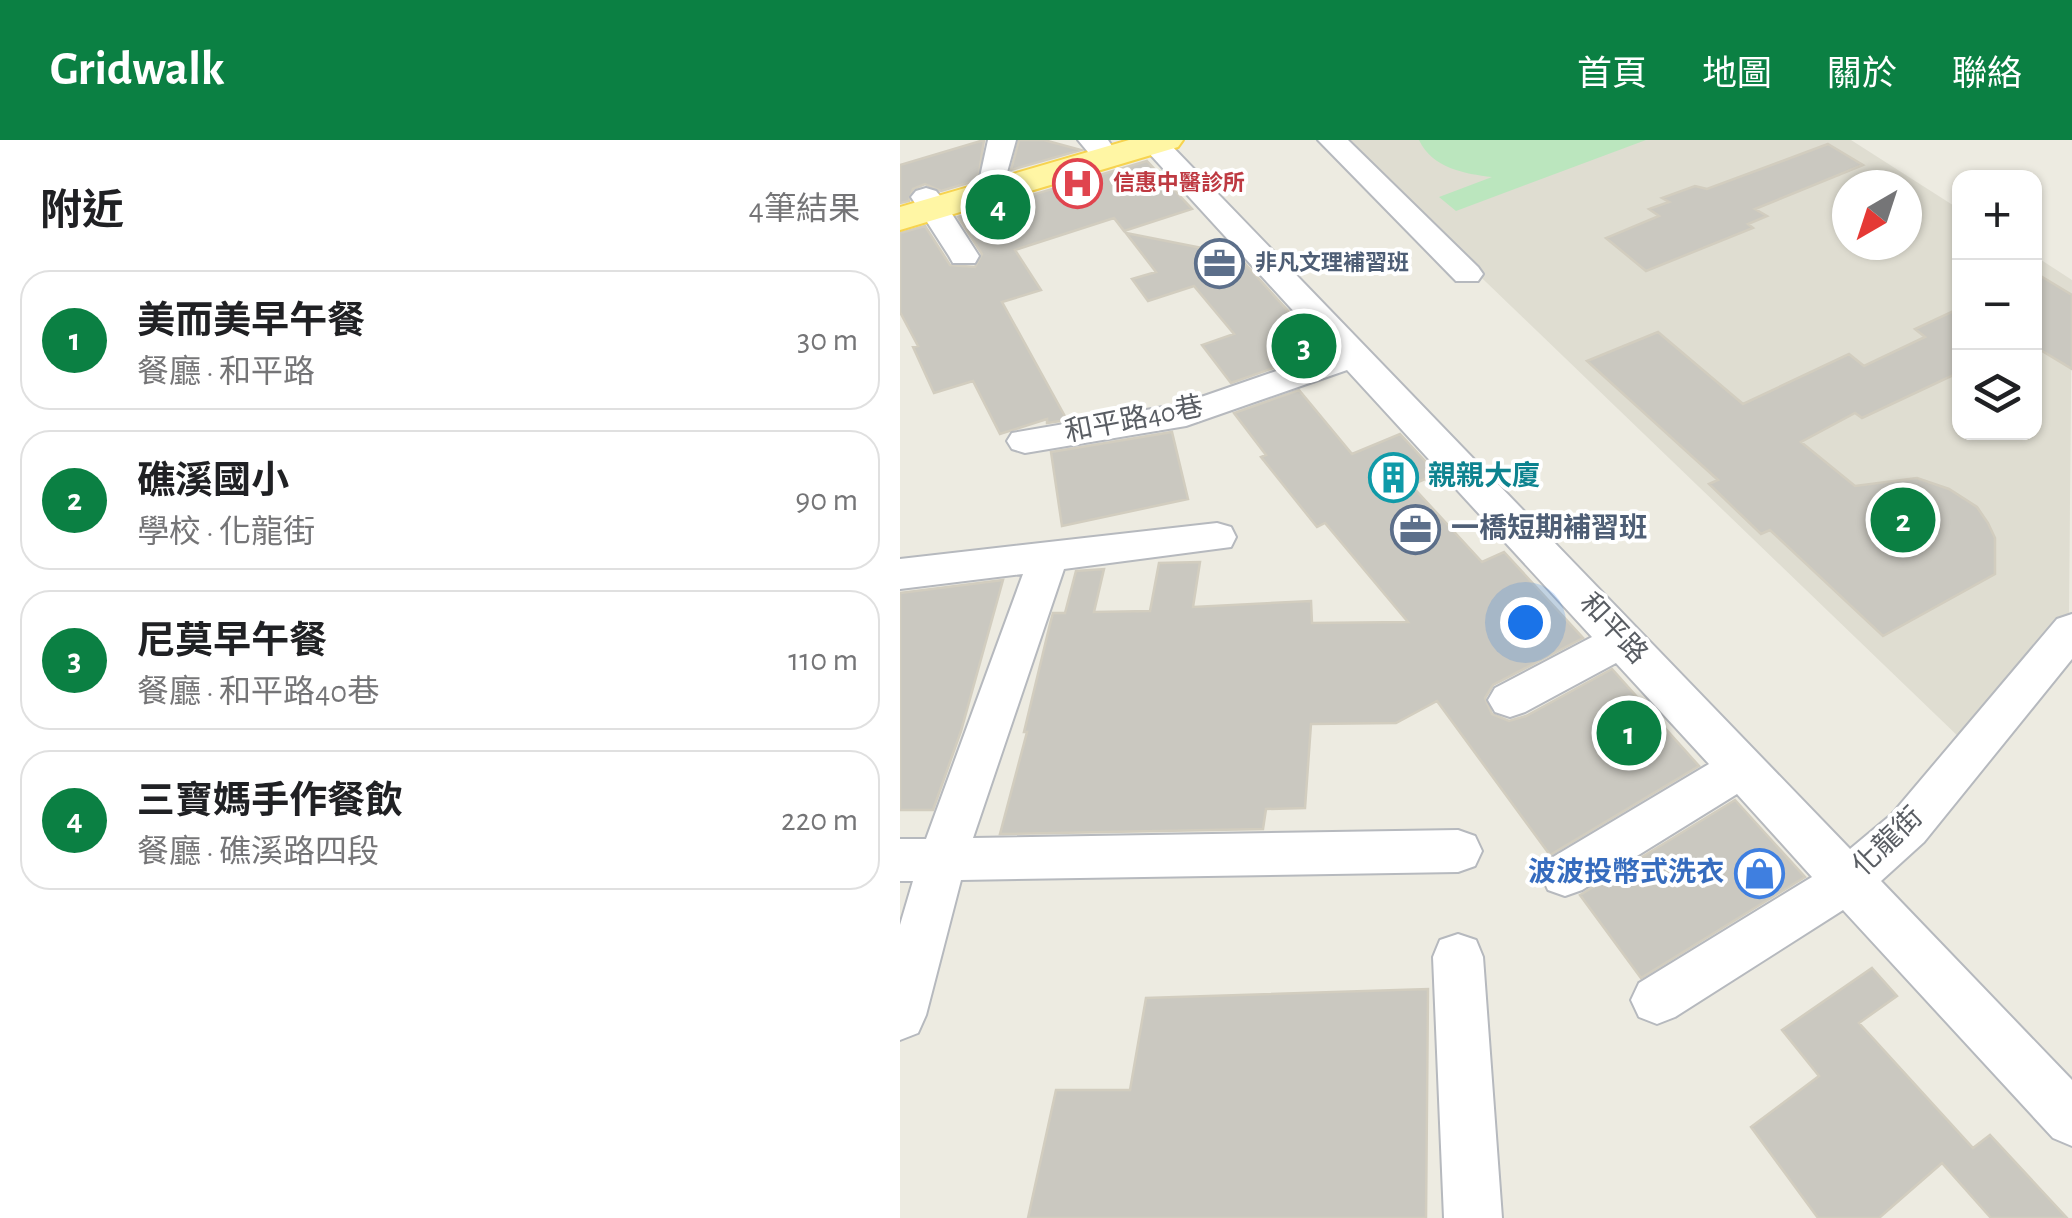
<!DOCTYPE html>
<html lang="zh-TW">
<meta charset="utf-8">
<style>
body{margin:0;font-family:"Alegreya Sans","Noto Sans TC",sans-serif;background:#f2f2f2;color:#202124}
.controls{position:absolute;right:30px;top:30px;display:grid;overflow:hidden;border-radius:20px;box-shadow:0 2px 8px #0004}
.controls button{width:90px;height:90px;display:grid;place-items:center;padding:0;border:0;border-bottom:2px solid #e0e0e0;background:#fff;color:#202124;font:50px sans-serif}
.compass{position:absolute;left:932px;top:30px;width:90px;height:90px;border-radius:50%;background:#fff;box-shadow:0 2px 8px #0004;rotate:219deg}
.you{position:absolute;left:625px;top:482px;width:35px;height:35px;margin:-25px;border:8px solid #fff;border-radius:50%;background:#1a73e8;box-shadow:0 0 0 15px #1a73e833}
.badge{display:grid;place-items:center;width:65px;height:65px;border-radius:50%;background:#0b8043;color:#fff;font-size:32px;font-weight:700}
.pin{position:absolute;translate:-50% -50%;border:5px solid #fff;box-shadow:0 2px 10px #0006}
.list{margin:0;padding:0;list-style:none}
h2{display:flex;justify-content:space-between;align-items:center;height:130px;margin:0;padding:0 40px;font-size:42px}
h2 small{font-size:32px;font-weight:400;color:#757577}
.list li{display:grid;grid-template-columns:65px 1fr auto;gap:30px;align-items:center;box-sizing:border-box;height:140px;margin:0 20px 20px;padding:0 20px;border:2px solid #e0e0e0;border-radius:30px}
.list b{display:block;font-size:38px;white-space:nowrap}
.list p{margin:0;font-size:32px;white-space:nowrap;color:#757577}
.list em{font-size:32px;font-style:normal;color:#757577}
.icon{flex:none;width:55px;height:55px;fill:none;stroke:currentColor;stroke-width:2;stroke-linecap:round;stroke-linejoin:round}
.map{position:relative;flex:none;width:1172px;height:1078px;overflow:hidden}
header{display:flex;align-items:center;gap:60px;box-sizing:border-box;height:140px;padding:0 50px;background:#0b8043;color:#fff}
header strong{font-size:48px}
nav{display:flex;gap:55px;margin-inline-start:auto;font-size:35px}
main{display:flex}
aside{flex:1;background:#fff}
.map>svg:first-child{display:block}
</style>
<header>
<strong>Gridwalk</strong>
<nav><a>首頁</a><a>地圖</a><a>關於</a><a>聯絡</a></nav>
</header>
<main>
<aside>
<h2>附近<small>4筆結果</small></h2>
<ul class="list">
<li><span class="badge">1</span><div><b>美而美早午餐</b><p>餐廳 · 和平路</p></div><em>30 m</em></li>
<li><span class="badge">2</span><div><b>礁溪國小</b><p>學校 · 化龍街</p></div><em>90 m</em></li>
<li><span class="badge">3</span><div><b>尼莫早午餐</b><p>餐廳 · 和平路40巷</p></div><em>110 m</em></li>
<li><span class="badge">4</span><div><b>三寶媽手作餐飲</b><p>餐廳 · 礁溪路四段</p></div><em>220 m</em></li>
</ul>
</aside>
<div class="map">
<svg width="1172" height="1078" viewBox="0 0 1172 1078">
<rect width="100%" height="100%" fill="#edebe1"/>
<path fill="#dfddd1" fill-rule="evenodd" d="M445,0h506l108,69 1,223h74l1,-176 37,24 -3,333 -106,128 -503,-484zM947,45h60v60h-60z"/>
<path fill="#bbe6be" d="M519,0h227l-190,71 -17,-14 53,-20c-27,-3 -60,-9 -73,-37z"/>
<path fill="#cac8c0" stroke="#d2cdbf" stroke-width="2.5" d="M84,0l-6,40 -37,11 -16,-7 -12,5 -4,12 -9,2v-38z
M119,0h25l37,10 -70,20z
M928,4l35,21 -108,44 12,7 -19,8 5,4 -107,43 -40,-33 53,-22 -10,-7 20,-7 -7,-4 33,-12 12,3z
M247,21l45,48 -68,22 -10,-13 -99,32 26,40 -39,12 65,118 -20,3v-4l-47,15 -27,-53 -39,12 -21,-46 5,-1 -18,-34v-79l25,-7 25,39 25,2 7,-13 -24,-37z
M226,93l111,22 87,95 -93,33 -29,-38 32,-11 -40,-48 -46,15 -16,-22 24,-7z
M1134,132l38,23v74l-38,-23z
M1060,168v64l-98,46 -7,-5 -54,29 54,44 62,-8 32,11 28,18 11,16 7,15v36l-112,62 -113,-106 -9,4 -52,-50 9,-4 -131,-119 71,-29 85,72 106,-50 15,12 61,-29 -10,-8z
M399,250l53,64 48,-20 37,40 -26,11 71,77 22,-10 79,86 -90,47 -8,13 7,16 17,7 17,-5 86,-47 87,97 -149,89 -113,-154 -41,22 -85,1 -6,84 -39,1 -3,20 -263,5 27,-102h-3l26,-108 3,-11h12l11,-42 28,-2 -10,43 56,-1 9,-48 41,-1 -7,45 118,-6 1,22 96,-1 -83,-99 -8,4 -56,-70 5,-2 -32,-42z
M272,292l16,67 -126,27 -11,-74z
M103,440l-42,151 -28,79h-33v-217z
M835,660l70,77 -164,101 -61,-83z
M972,828l25,28 -38,27 114,125 17,-13 77,83h-76l-49,-55 -63,55h-61l-67,-91 68,-51 -37,-46z
M528,849l-2,229h-398l28,-128h74l16,-92z"/>
<g fill="none" stroke-linecap="round" stroke-linejoin="round">
<defs>
<path id="minor" d="M88,0h28l-12,43h-20l-4,-6z
M178,0h30l4,6 -14,8 -10,-2z
M237,0h29l684,709 42,-35 165,-195 15,-5v45l-148,183 -43,39 191,199v66l-19,-8 -210,-228 -168,107 -18,7 -18,-7 -8,-17 8,-17 173,-106 -75,-83 -155,96 -17,6 -17,-6 -7,-15 7,-15 161,-96 -93,-101 -91,49 -15,5 -15,-5 -7,-12 7,-12 97,-51 -245,-267 -161,56 -161,27 -13,-4 -5,-8 5,-8 169,-29 150,-52z
M418,0h30l130,127 5,7 -5,7h-22z
M26,48l10,3 5,6 38,59 -4,7h-22l-4,-7 -38,-59 5,-6z
M317,383l14,4 5,10 -5,10 -167,22 -91,269 485,-8 17,6 7,15 -7,15 -17,6 -497,8 -35,135 -8,18 -18,7v-115l13,-44h-13v-42h26l97,-265 -123,15v-30z
M558,794l18,6 7,17 19,261h-58l-11,-261 7,-17z"/>
<path id="major" d="M229,0h54l-5,7 -278,83v-23z"/>
</defs>
<use href="#minor" stroke="#b6b9be" stroke-width="4"/>
<use href="#major" stroke="#f7d34f" stroke-width="4"/>
<use href="#minor" fill="#fff" fill-rule="evenodd"/>
<use href="#major" fill="#fff6a4" fill-rule="evenodd"/>
</g>
<defs>
<symbol id="hospital-ring" viewBox="-11 -11 22 22"><circle r="9.5" fill="#fff" stroke="#e0444e" stroke-width="1.5"/><path d="M-5-5h3v3.5h4V-5h3V5h-3V1.5h-4V5h-3Z" fill="#e0444e"/></symbol>
<symbol id="office-ring" viewBox="-11 -11 22 22"><circle r="9.5" fill="#fff" stroke="#5c6f8a" stroke-width="1.5"/><path d="M-6-3h4V-5.5h4V-3h4V5H-6ZM-1-4.5V-3h2v-1.5ZM-6 0V1H6V0Z" fill="#5c6f8a"/></symbol>
<symbol id="building-ring" viewBox="-11 -11 22 22"><circle r="9.5" fill="#fff" stroke="#0f9aa8" stroke-width="1.5"/><path d="M-4-6H4V6H1V3H-1V6H-4ZM-2.5-4.3h1.7v1.8h-1.7ZM.8-4.3h1.7v1.8H.8ZM-2.5-1h1.7V.8h-1.7ZM.8-1h1.7V.8H.8Z" fill="#0f9aa8"/></symbol>
<symbol id="shop-ring" viewBox="-11 -11 22 22"><circle r="9.5" fill="#fff" stroke="#3f7fe0" stroke-width="1.5"/><path d="M-5-2.5h2.3a2.7 3.5 0 0 1 5.4 0H5L5.5 6h-11ZM-1.5-2.5h3a1.5 2.3 0 0 0-3 0Z" fill="#3f7fe0"/></symbol>
</defs>
<g fill-rule="evenodd">
<use href="#hospital-ring" x="150" y="16" width="55" height="55"/>
<use href="#office-ring" x="292" y="96" width="55" height="55"/>
<use href="#building-ring" x="466" y="310" width="55" height="55"/>
<use href="#office-ring" x="488" y="362" width="55" height="55"/>
<use href="#shop-ring" x="832" y="706" width="55" height="55"/>
</g>
<g text-anchor="middle" dominant-baseline="central" stroke-width="8" stroke-linejoin="round" paint-order="stroke">
<g font-size="22" font-weight="bold" fill="#be3a42" stroke="#fff" text-anchor="start">
<text x="213" y="43">信惠中醫診所</text>
</g>
<g font-size="22" font-weight="bold" fill="#4e5e75" stroke="#fff" text-anchor="start">
<text x="355" y="123">非凡文理補習班</text>
</g>
<g font-size="28" fill="#595d63" stroke="#fff">
<text transform="translate(234 280) rotate(-11)">和平路40巷</text>
<text transform="translate(713 489) rotate(47)">和平路</text>
<text transform="translate(988 702) rotate(-44)">化龍街</text>
</g>
<g font-size="28" font-weight="bold" fill="#0d838f" stroke="#fff" text-anchor="start">
<text x="528" y="337">親親大廈</text>
</g>
<g font-size="28" font-weight="bold" fill="#4e5e75" stroke="#fff" text-anchor="start">
<text x="551" y="389">一橋短期補習班</text>
</g>
<g font-size="28" font-weight="bold" fill="#366cbe" stroke="#fff" text-anchor="end">
<text x="824" y="733">波波投幣式洗衣</text>
</g>
</g>
</svg>
<div class="controls">
<button>+</button>
<button>−</button>
<button><svg class="icon" aria-label="layers" viewBox="0 0 24 24"><path d="M12 4l9 5-9 5-9-5zM3 14l9 5 9-5"/></svg></button>
</div>
<svg class="compass" viewBox="-18 -18 36 36"><path d="M0-13l5 13h-10z" fill="#e53935"/><path d="M0 13l5-13h-10z" fill="#757577"/></svg>
<div class="you"></div>
<div class="pin badge" style="left:729px;top:593px">1</div>
<div class="pin badge" style="left:1003px;top:380px">2</div>
<div class="pin badge" style="left:404px;top:206px">3</div>
<div class="pin badge" style="left:98px;top:67px">4</div>
</div>
</main>
